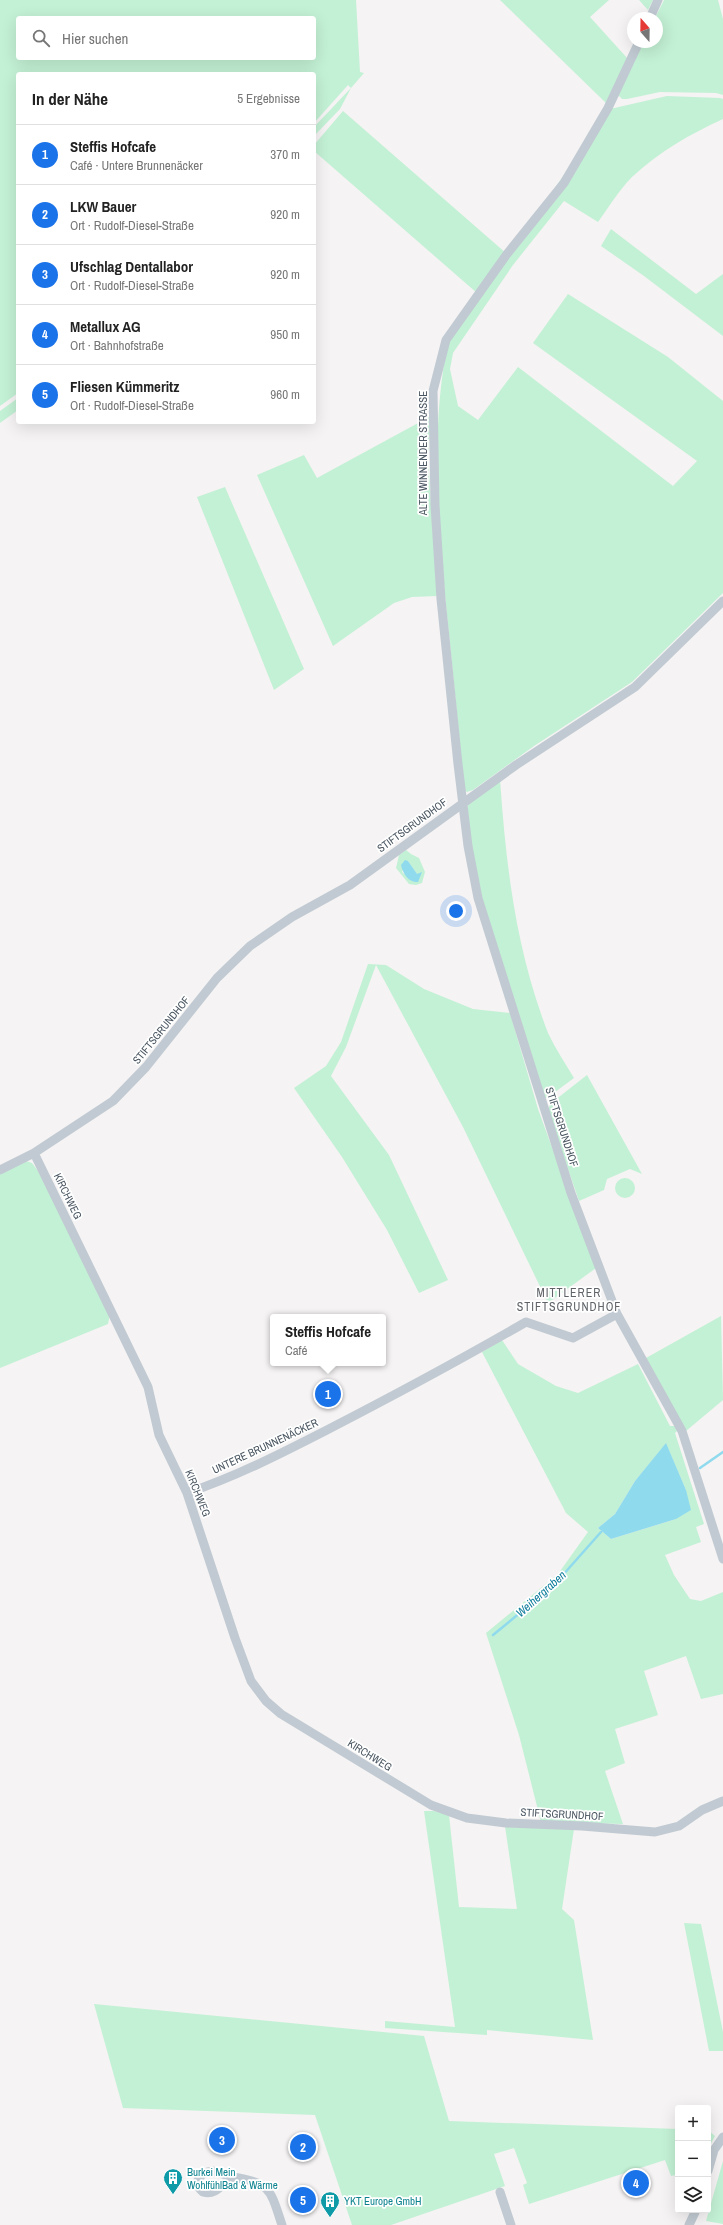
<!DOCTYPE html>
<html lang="de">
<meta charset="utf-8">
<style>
body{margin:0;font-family:"Archivo Narrow",sans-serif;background:#f6f6f6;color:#222}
.controls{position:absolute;right:12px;bottom:12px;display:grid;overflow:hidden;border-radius:4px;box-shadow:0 4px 16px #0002}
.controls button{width:36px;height:36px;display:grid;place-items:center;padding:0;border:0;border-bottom:1px solid #e0e0e0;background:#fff;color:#222;font:20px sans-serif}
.compass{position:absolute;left:627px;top:12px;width:36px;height:36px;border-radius:50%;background:#fff;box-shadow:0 4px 16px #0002;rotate:340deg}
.you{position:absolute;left:456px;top:911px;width:14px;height:14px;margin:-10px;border:3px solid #fff;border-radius:50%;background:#1a73e8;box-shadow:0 0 0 6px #1a73e833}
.badge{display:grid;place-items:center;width:26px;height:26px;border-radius:50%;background:#1a73e8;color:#fff;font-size:13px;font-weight:700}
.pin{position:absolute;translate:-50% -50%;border:2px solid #fff;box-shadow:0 1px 4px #0006}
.popup{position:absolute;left:270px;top:1314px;width:116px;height:52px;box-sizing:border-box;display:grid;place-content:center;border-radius:4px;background:#fff;filter:drop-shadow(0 1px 3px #0005);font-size:13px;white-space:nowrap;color:#767676}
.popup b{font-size:15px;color:#222}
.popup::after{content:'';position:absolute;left:50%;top:100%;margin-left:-8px;border:8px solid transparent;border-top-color:#fff}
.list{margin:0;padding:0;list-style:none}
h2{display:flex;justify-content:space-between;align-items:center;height:52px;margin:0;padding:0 16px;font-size:17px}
h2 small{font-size:13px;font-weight:400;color:#767676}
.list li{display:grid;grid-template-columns:26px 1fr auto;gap:12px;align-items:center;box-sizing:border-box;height:60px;padding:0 16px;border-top:1px solid #e0e0e0}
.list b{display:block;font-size:15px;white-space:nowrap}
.list p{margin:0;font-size:13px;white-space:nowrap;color:#767676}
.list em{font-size:13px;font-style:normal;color:#767676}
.icon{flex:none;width:22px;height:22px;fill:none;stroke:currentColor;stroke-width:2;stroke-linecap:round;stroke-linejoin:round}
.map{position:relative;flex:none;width:723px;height:2225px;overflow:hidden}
.search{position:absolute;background:#fff;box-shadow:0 4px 16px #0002;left:16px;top:16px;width:300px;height:44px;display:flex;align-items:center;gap:10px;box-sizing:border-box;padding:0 14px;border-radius:4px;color:#767676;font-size:15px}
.panel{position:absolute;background:#fff;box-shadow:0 4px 16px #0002;left:16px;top:72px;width:300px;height:352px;border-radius:4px}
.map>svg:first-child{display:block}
</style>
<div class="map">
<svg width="723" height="2225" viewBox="0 0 723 2225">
<rect width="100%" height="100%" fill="#f5f3f3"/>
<path fill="#c3f1d5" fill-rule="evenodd" d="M0,0h356l4,72 4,1 -13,15 -11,21 -26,27v-9l37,-39 -3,-3 -34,38v-49h-296v319l-18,13zM18,18h296v40h-296z
M500,0h109l-19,17 38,42 -22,44z
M639,0h14l-5,10z
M664,0h54l5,19v76l-7,-2 -56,-1 -33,7h-5l-4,-4 25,-53h14v-24h-2z
M667,96l53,2 3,1v20c-33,15 -64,33 -91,58 -13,13 -23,30 -34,45l-34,-21 -51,64 -60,88 -3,16 8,37 20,14 40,-53 155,119 24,-25 -164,-118 35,-49 100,63 55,44v192l-91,89 -98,64 -61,44 -6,2 -3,-2c-5,-59 -11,-117 -17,-175 -9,-91 -17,-184 1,-274l162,-232z
M343,111l164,143 -30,39 -163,-142v-6z
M611,229l85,65 27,-20v62l-79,-60 -43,-30z
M18,398v12l-18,13v-12z
M431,416l-3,41 9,139 -25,1 -18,6 -61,43 -76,-171 47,-20 13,23z
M225,487l79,182 -30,21 -77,-193z
M500,779c6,88 16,171 48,254 7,15 17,30 26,45l-27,20h-3c-30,-95 -68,-190 -77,-290l2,-5z
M406,850l5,4 8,4 6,14 -3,11 -6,2 -7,-1 -13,-16 3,-13zM408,861l9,14 -3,7 -12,-10z
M368,964l18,1 38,24 49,20 37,4 28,96 58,159 -48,35 -85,-176 -87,-162 -30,82 -15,29 58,79 59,125 -29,13 -32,-63 -45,-73 -48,-69 32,-22 15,-24z
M587,1075l55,99 -12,-5 -23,10 -3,11 -25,11 -31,-90 2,-7z
M26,1161l6,2 6,8 72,143 -2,10 -5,2 -103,42v-195z
M615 1188a10 10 0 1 1 20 0a10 10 0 1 1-20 0Z
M721,1316l2,84 -37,31 -40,-73z
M502,1340l16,24 38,22 22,7 60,-29 32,62h5l2,5 -2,2 29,91 -8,3 5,15 -36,13 9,20 16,24 11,2 22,-9v102l-22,5 -15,-43 -42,15 14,44 -43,14 10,34 -20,8 18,53 -82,-2 -22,-87 -33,-102 72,-59 30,-42 -22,-19 -84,-161zM666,1444l20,46 -10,29 -65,20 -13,-11 17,-14 20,-33z
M424,1811h10l15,4 10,92 58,2 -12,-83 69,3 -12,80 12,11 19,120 -106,-10v5l-102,-7v-7l70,6z
M684,1923l17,1 22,108v19h-14z
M94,2004l330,32 25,85 229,8v52l-2,-6 -5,1 -6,-16 -136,44 -6,-19 4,-2 -13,-35 -20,6 11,32 -114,39h-39l-37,-110 -192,-7z
M708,2130l7,6 -7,13z
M723,2161v63l-17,-3z"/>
<path fill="#90daee" d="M405,860l3,1 9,13 5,-2 -4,10c-9,1 -15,-8 -17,-17z
M666,1443l20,47 5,20 -15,9 -65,20 -13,-11 17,-14 20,-33z"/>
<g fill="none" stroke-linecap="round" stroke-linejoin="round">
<path stroke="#90daee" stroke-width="2.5" d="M700,1468l23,-16
M493,1635l61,-50 47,-53"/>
<path stroke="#c1cad2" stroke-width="9" d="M650,18l8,-18
M639,42l-31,66 -44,75 -57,71 -61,86 -13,51 2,114 6,94 17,165 10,82 10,52 93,295 46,121 65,117 41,128
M34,1153l114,234 11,48 28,58 48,145 16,43 15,20 15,13 150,91 36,13 39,5 76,3 73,6 24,-6 23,-16 21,-9
M0,1170l34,-17 79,-52 33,-34 71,-89 33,-32 42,-29 58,-32 166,-120 119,-78 88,-86
M187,1493c48,-16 93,-39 138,-62 68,-35 135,-71 201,-109l47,16 44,-24
M213,2171l19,6c-10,7 -16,19 -29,15 -12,-10 -2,-20 10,-21z
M708,2171l6,-21 9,-13
M232,2177c39,6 38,12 50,48
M500,2192l11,33
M689,2225l7,-15"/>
</g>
<defs>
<symbol id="building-pin" viewBox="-11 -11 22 30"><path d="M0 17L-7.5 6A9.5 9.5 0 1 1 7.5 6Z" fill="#0f9aa8" stroke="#fff"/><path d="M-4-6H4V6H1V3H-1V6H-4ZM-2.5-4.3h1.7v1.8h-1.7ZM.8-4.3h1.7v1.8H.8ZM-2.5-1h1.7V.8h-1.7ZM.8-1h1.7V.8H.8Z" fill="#fff"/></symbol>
</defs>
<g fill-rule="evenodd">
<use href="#building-pin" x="162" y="2167" width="22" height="30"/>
<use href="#building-pin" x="319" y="2190" width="22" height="30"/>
</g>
<g text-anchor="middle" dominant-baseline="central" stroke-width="3.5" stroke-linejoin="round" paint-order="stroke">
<g font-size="11" fill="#4a5661" stroke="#fff">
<text transform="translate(423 453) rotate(-90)">ALTE WINNENDER STRASSE</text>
<text transform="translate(412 825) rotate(-36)">STIFTSGRUNDHOF</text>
<text transform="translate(161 1030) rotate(-51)">STIFTSGRUNDHOF</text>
<text transform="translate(562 1127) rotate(72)">STIFTSGRUNDHOF</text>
<text transform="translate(68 1196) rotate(64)">KIRCHWEG</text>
<text transform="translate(265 1446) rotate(-25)">UNTERE BRUNNENÄCKER</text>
<text transform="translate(198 1493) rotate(68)">KIRCHWEG</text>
<text transform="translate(370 1755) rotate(32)">KIRCHWEG</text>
<text transform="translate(562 1814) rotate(3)">STIFTSGRUNDHOF</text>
</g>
<g font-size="11" fill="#0d838f" stroke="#fff" text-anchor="start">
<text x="187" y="2172">Burkei Mein<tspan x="187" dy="13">WohlfühlBad &amp; Wärme</tspan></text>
<text x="344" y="2201">YKT Europe GmbH</text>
</g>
<g font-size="12" letter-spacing="1" fill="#5f6368" stroke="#fff">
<text x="569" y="1293">MITTLERER<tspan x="569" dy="14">STIFTSGRUNDHOF</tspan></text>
</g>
<g font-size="12" font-style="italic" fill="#0c7c9b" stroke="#fff">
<text transform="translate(541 1594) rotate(-42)">Weihergraben</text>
</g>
</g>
</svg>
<div class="controls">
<button>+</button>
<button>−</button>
<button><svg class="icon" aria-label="layers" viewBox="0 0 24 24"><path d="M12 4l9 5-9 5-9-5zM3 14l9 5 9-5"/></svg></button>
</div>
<svg class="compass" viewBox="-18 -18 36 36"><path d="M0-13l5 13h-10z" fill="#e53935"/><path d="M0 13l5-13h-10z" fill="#767676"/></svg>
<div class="you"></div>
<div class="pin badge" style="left:328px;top:1394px">1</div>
<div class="popup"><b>Steffis Hofcafe</b>Café</div>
<div class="pin badge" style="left:303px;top:2147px">2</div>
<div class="pin badge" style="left:222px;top:2140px">3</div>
<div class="pin badge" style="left:636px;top:2183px">4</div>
<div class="pin badge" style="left:303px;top:2200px">5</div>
<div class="search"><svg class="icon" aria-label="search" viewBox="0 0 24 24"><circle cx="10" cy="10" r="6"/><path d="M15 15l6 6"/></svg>Hier suchen</div>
<section class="panel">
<h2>In der Nähe<small>5 Ergebnisse</small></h2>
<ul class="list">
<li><span class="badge">1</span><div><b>Steffis Hofcafe</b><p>Café · Untere Brunnenäcker</p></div><em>370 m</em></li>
<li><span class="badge">2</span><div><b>LKW Bauer</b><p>Ort · Rudolf-Diesel-Straße</p></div><em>920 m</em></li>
<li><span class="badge">3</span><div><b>Ufschlag Dentallabor</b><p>Ort · Rudolf-Diesel-Straße</p></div><em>920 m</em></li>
<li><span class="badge">4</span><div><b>Metallux AG</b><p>Ort · Bahnhofstraße</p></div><em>950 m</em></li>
<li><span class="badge">5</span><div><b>Fliesen Kümmeritz</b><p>Ort · Rudolf-Diesel-Straße</p></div><em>960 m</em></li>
</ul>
</section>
</div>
